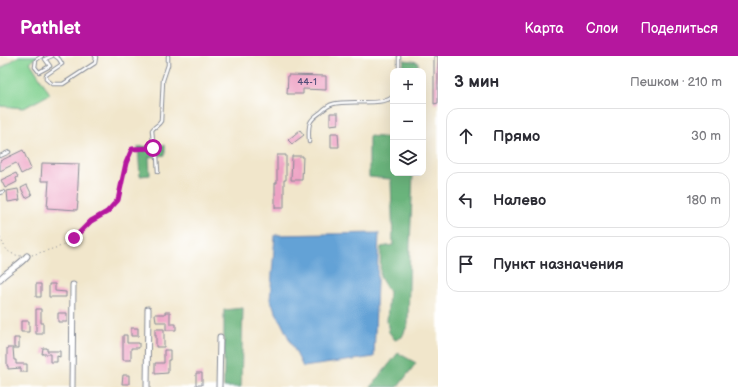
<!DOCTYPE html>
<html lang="ru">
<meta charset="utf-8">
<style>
body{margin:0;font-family:"Balsamiq Sans",sans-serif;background:#f7f7f7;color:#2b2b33}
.controls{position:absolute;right:12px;top:12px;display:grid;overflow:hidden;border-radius:8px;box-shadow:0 4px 16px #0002}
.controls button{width:36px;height:36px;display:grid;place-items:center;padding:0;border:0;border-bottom:1px solid #e1e1e2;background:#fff;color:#2b2b33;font:20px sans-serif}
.stop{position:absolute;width:12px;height:12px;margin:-9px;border:3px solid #b5179e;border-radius:50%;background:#fff}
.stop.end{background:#b5179e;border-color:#fff;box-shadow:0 1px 4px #0008}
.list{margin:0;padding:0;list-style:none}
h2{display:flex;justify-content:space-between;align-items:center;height:52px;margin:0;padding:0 16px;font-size:17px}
h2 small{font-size:13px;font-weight:400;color:#7c7c81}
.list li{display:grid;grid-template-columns:26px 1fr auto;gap:12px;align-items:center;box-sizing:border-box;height:56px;margin:0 8px 8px;padding:0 8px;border:1px solid #e1e1e2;border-radius:12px}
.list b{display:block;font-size:15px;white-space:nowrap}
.list em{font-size:13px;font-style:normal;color:#7c7c81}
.icon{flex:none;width:22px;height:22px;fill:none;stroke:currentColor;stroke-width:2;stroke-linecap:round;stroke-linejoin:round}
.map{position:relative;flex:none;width:438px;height:331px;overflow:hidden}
header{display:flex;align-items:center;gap:24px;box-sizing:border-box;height:56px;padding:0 20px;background:#b5179e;color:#fff}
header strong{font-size:19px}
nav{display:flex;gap:22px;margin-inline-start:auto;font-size:14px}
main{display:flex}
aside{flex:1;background:#fff}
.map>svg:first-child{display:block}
</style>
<header>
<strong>Pathlet</strong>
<nav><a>Карта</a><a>Слои</a><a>Поделиться</a></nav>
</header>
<main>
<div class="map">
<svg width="438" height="331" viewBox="0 0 438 331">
<rect width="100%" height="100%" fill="#fff"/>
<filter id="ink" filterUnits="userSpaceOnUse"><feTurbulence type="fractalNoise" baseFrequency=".025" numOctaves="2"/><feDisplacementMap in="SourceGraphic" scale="8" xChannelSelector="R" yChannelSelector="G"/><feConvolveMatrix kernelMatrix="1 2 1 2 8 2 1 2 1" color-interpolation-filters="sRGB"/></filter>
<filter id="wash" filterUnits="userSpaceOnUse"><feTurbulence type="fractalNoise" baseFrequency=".012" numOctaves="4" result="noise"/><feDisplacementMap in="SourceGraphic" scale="16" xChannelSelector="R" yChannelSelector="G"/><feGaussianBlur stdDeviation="0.9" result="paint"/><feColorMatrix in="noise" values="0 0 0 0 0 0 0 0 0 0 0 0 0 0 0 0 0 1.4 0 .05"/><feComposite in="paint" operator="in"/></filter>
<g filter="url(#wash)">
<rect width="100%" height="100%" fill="#f1e6cb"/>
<path fill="#83d292" stroke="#4f8078" d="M19,0h19l-8,6 20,32 -26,14 -24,-2v-37z"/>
<path fill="#6ab47c" stroke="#42726d" d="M404,4l14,2v9h-16z
M369,80l24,2v35h20l-3,71 -2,80 -6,13 -7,3 -6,-8 -2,-11 2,-29 -9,-15 1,-30 12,-2 -2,-66 -22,-2z
M165,89v10l-16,2 1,18 -10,1 -2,-29z
M243,252l-2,79h-17v-77z
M398,297l18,10 -18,24h-27z"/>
<path fill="#64a2d6" stroke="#40689a" d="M379,177l-5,124 -71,10 -33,-67 5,-65z"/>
<g id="blocks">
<path fill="#eea3c4" d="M434,0h4v47l-4,1z
M288,19l38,1v14l-23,-1v5h-16z
M330,57h8v11l-8,1z
M300,74l4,5 -12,9 -4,-4z
M331,77h7l1,14h-8z
M23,94l8,19 -10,5 -5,-11 -16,8v-10z
M277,99h9v25h-2v28h-9v-25h2z
M292,100h11l-1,24h-11z
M42,107l37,1 -2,38h1l-1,8 -30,-2 2,-27h-8z
M16,117l2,4 -2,1 1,4 -12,6 -4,-8z
M27,129l5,10 -6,3 -5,-10z
M18,133l2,11 -12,2 -1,-11z
M36,228h5v13h-5z
M49,228h6v7l11,1v5h-17z
M36,253h5v14h2v11h-7z
M165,256h5v12h6v6h-10v-8h-10l-1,-8h10z
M58,257h9v9h-9z
M21,265h8v11h-8z
M131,272h7v8h-7z
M155,273h9v18h-8v-12h-1z
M123,279h4v8h12v5h-8v12h-8z
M14,282h5v10h-5z
M7,292h6l1,12h2v4h11v8h-6v-4l-13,1v-3h-1z
M43,292h4v3h13v6l-3,-1v6h-7v-8h-8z
M164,294h6v10h-2v13l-13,1v-11h9z
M196,317h6v12h-6z
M123,319h6v9h-7z"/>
</g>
</g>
<g filter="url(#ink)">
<use href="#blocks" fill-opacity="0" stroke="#868a94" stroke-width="1"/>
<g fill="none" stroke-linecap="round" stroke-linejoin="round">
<defs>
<path id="service" d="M42,0l-6,4 -1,7 4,5 11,-6 -5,-7 7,-3
M55,0l4,3 3,5 -16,11v4l6,5h11l32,-21 1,-6 -1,-1
M399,0v15
M309,86c0,-6 -1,-13 1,-19 2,-5 7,-8 11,-11 3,-3 8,-7 12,-8 15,-5 52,3 60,-8
M0,100l9,-4
M158,116l-1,-16 -3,-3 -2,-23c3,-4 7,-5 9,-9l2,-41 5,-15v-9
M0,137l3,-1"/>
<path id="minor" d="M0,223c8,-9 20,-14 27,-23
M72,331l1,-102
M147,331l1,-78
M219,331l1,-50"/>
</defs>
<use href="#service" stroke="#868a94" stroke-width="4.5"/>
<use href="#minor" stroke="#868a94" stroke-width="7"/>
<path stroke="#868a94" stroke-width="1" stroke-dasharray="1 3" stroke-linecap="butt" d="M0,182c6,11 7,16 21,18
M32,199l30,-9 12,-8 17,-17 16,-10 11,-11 8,-37 6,-14h17"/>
<use href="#service" stroke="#fff" stroke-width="2.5"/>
<use href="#minor" stroke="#fff" stroke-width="5"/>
</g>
</g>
<g fill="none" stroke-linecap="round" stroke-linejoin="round" filter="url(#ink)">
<path stroke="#b5179e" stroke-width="5" d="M74,182l17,-17 16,-9 11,-12 8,-37 6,-14 21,-1"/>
</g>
<g text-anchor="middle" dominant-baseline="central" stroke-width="3.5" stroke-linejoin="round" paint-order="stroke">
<g font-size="10" fill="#504c78">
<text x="307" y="26">44-1</text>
</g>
</g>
</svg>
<div class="controls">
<button>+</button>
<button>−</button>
<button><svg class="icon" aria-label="layers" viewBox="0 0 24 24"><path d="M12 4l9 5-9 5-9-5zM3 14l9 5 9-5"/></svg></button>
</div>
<div class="stop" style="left:153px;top:92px"></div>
<div class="stop end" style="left:74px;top:182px"></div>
</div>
<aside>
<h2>3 мин<small>Пешком · 210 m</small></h2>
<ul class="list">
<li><svg class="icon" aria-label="ahead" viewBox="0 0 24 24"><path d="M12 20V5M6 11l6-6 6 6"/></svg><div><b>Прямо</b></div><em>30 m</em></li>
<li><svg class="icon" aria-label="left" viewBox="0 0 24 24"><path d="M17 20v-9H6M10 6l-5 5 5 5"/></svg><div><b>Налево</b></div><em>180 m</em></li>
<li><svg class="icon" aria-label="arrive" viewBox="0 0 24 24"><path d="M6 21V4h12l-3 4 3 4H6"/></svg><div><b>Пункт назначения</b></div></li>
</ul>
</aside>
</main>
